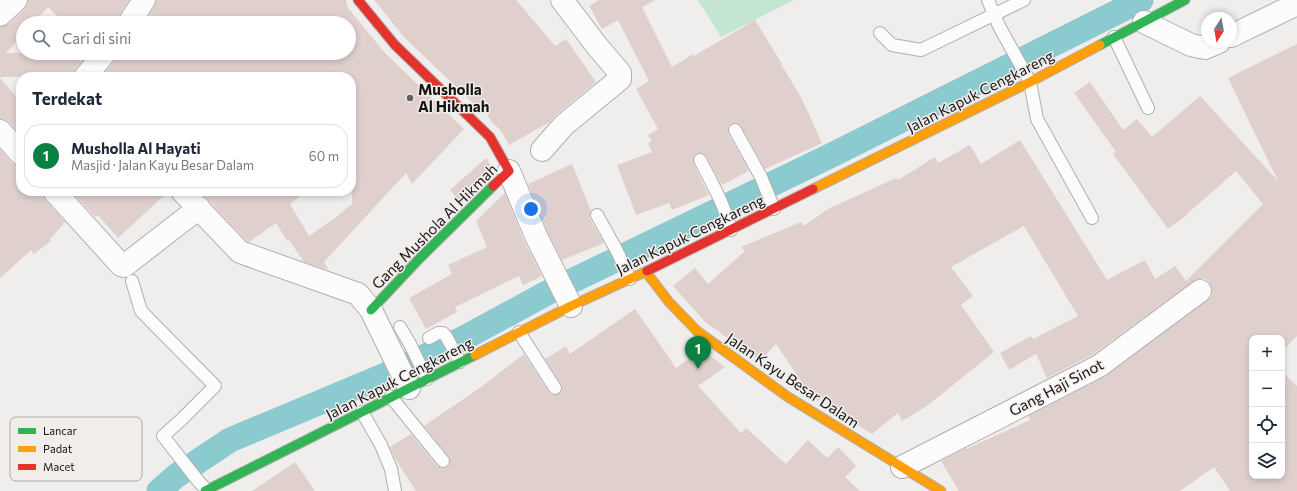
<!DOCTYPE html>
<html lang="id">
<meta charset="utf-8">
<style>
body{margin:0;font-family:Commissioner,sans-serif;background:#f6f6f7;color:#1f2937}
.controls{position:absolute;right:12px;bottom:12px;display:grid;overflow:hidden;border-radius:8px;box-shadow:0 2px 6px #0003}
.controls button{width:36px;height:36px;display:grid;place-items:center;padding:0;border:0;border-bottom:1px solid #e0e1e3;background:#fff;color:#1f2937;font:20px sans-serif}
.compass{position:absolute;left:1201px;top:12px;width:36px;height:36px;border-radius:50%;background:#fff;box-shadow:0 2px 6px #0003;rotate:191deg}
.you{position:absolute;left:531px;top:209px;width:14px;height:14px;margin:-10px;border:3px solid #fff;border-radius:50%;background:#1a73e8;box-shadow:0 0 0 6px #1a73e833}
.badge{display:grid;place-items:center;width:26px;height:26px;border-radius:50%;background:#0b8043;color:#fff;font-size:13px;font-weight:700}
.pin{position:absolute;translate:-50% -33px;filter:drop-shadow(0 1px 2px #0008)}
.pin::after{content:'';position:absolute;top:21px;width:14px;height:12px;background:inherit;clip-path:polygon(0 0,100% 0,50% 100%)}
.list{margin:0;padding:0;list-style:none}
h2{display:flex;justify-content:space-between;align-items:center;height:52px;margin:0;padding:0 16px;font-size:17px}
h2 small{font-size:13px;font-weight:400;color:#747a83}
.list li{display:grid;grid-template-columns:26px 1fr auto;gap:12px;align-items:center;box-sizing:border-box;height:64px;margin:0 8px 8px;padding:0 8px;border:1px solid #e0e1e3;border-radius:16px}
.list b{display:block;font-size:15px;white-space:nowrap}
.list p{margin:0;font-size:13px;white-space:nowrap;color:#747a83}
.list em{font-size:13px;font-style:normal;color:#747a83}
.icon{flex:none;width:22px;height:22px;fill:none;stroke:currentColor;stroke-width:2;stroke-linecap:round;stroke-linejoin:round}
.map{position:relative;flex:none;width:1297px;height:491px;overflow:hidden}
.search{position:absolute;background:#fff;box-shadow:0 2px 6px #0003;left:16px;top:16px;width:340px;height:44px;display:flex;align-items:center;gap:10px;box-sizing:border-box;padding:0 14px;border-radius:22px;color:#747a83;font-size:15px}
.panel{position:absolute;background:#fff;box-shadow:0 2px 6px #0003;left:16px;top:72px;width:340px;height:124px;border-radius:16px}
.map>svg:first-child{display:block}
</style>
<div class="map">
<svg width="1297" height="491" viewBox="0 0 1297 491">
<rect width="100%" height="100%" fill="#f0eeec"/>
<path fill="#c3e5d2" d="M698,0h96l-73,37z"/>
<g fill="none" stroke-linecap="round" stroke-linejoin="round">
<path stroke="#8bcbcf" stroke-width="25" d="M159,491l17,-15 54,-36 153,-64 83,-39 81,-44 287,-139 307,-154"/>
</g>
<path fill="#dfd0ce" d="M28,0h101l-10,16 -2,7h-53l-16,-16 -15,16h-10v11l-17,19h83l-14,16 -2,8h-73v-50l9,-3 16,-15 3,-5z
M156,0h190l2,8 37,45 79,76 -52,55 -6,-11 -82,89 5,8 -25,-8 -15,-22 -2,1 -11,-18 -27,19 -2,-1 -37,-39 -9,-11h106l-17,13 19,32 26,-18 17,-14 -1,-127h-250l14,-16 2,-8h232v-30h-205l10,-16z
M374,0h142l39,46 11,-7 30,43 -40,33 -6,7 -41,23 -8,-14 -10,-10 -7,-13 -3,3 -77,-74z
M599,0h56l-13,7 30,60 21,-13 1,2 61,-36 27,44h-1l21,35 20,44 -57,26 -24,-43 -5,-3h-4l-4,3v7l21,38 -27,14 -16,-29 -5,-3h-4l-3,3 -1,7 16,32 -37,15 -3,-7 -33,12 -19,-50 35,-13 -4,-9 4,-2 -4,-6 10,-6 -22,-40 13,-8 -31,-61 -16,9 -13,-23z
M1297,44v292l-15,15v-13h-30v138h30v-104l15,14v105h-67l-16,-24 -34,24h-221l-18,-30 25,-13v1l64,-29 -2,-4 78,-40 101,-75 5,-5v-7l-2,-6 -5,-4h-7l-5,2 -101,74 -45,23 -11,-24 -27,16 -9,-17 31,-17 2,3 45,-23 -54,-90 -73,41 22,29 -12,9 33,47 -67,54 -25,15 -4,-8 -26,21 -29,-18 -18,-20 -7,5 -7,-5 -35,-52 -16,17 -55,-39 -32,-36 22,-18 13,16 37,-33 -4,-4 60,-25 3,4 24,-17 68,-31 2,2 37,-23 3,6 32,-18 11,19 39,-24 87,140 38,-20 10,19 20,-13 11,15 77,-77 -27,-33 -49,43v1l-19,14 -55,-75 3,-2 -42,-59 16,-11 33,48 14,-11 15,18 48,-41 78,85 -50,-103z
M0,78l21,24v33l-12,-13 -5,-3h-4z
M0,150l12,13 5,3h4v25h21l3,8 20,23 -15,17 1,2 -17,13 -3,-4 -31,28z
M486,158l7,11 -33,33 -10,-12z
M572,164l19,47 -1,3v5l14,24 -42,17 -15,-29 -19,-47z
M71,191h98l-51,47 -20,-23 -3,2z
M505,193l19,48 18,35 -19,9 -4,-9 -64,31 2,5 -31,17 -17,-31 43,-24 -4,-9 39,-18 -11,-26z
M635,309l41,59 26,-18 23,17 -27,19 43,47 5,-5 40,36 22,-24 19,18 11,-11 18,19 -11,11 15,14h-444l-22,-34 -4,-10 21,-13 26,32 4,2 6,-1 3,-4 -1,-6 -25,-31 57,-39 43,-33 25,38 3,3 7,-1 3,-3 -1,-7 -16,-25 21,-13 4,8z
M295,462l20,29h-63z"/>
<g fill="none" stroke-linecap="round" stroke-linejoin="round">
<defs>
<path id="lane" d="M988,0l11,26 31,56 7,37 55,99
M880,33l12,12 29,5 103,-50
M1114,37l34,71
M735,130l26,47 13,32
M700,160c12,23 25,46 31,70
M597,215l20,36 13,28
M132,281l9,30 74,75 -33,33 -19,17 36,46 8,8
M400,327l10,17 17,35
M519,332l36,56
M429,338l9,-5h5l3,3 14,26
M391,397l52,64
M362,412l19,33 10,24 4,22"/>
<path id="street" d="M0,15l16,-15
M1144,22l47,23 14,3 14,-6
M129,23l15,-23
M1231,36l66,-32
M85,77l20,-24
M0,131l21,23
M542,150l22,-25 56,-46v-6l-23,-27 -35,-46
M509,171l27,65 35,70
M54,191l67,74 3,1 75,-58
M182,191l58,61 118,42 13,16 38,78
M902,467l197,-101 101,-75"/>
<path id="fast" d="M1100,45l85,-45
M371,310l49,-52 73,-72
M205,491l270,-136"/>
<path id="slow" d="M813,189l217,-107 70,-37
M646,272l23,30 28,29 91,66 153,94
M475,355l96,-49 76,-35"/>
<path id="jam" d="M358,0l37,45 95,92 19,34 -16,15
M647,271l166,-82"/>
</defs>
<use href="#lane" stroke="#b0afae" stroke-width="14"/>
<use href="#street" stroke="#b0afae" stroke-width="24"/>
<use href="#fast" stroke="#b0afae" stroke-width="11"/>
<use href="#slow" stroke="#b0afae" stroke-width="11"/>
<use href="#jam" stroke="#b0afae" stroke-width="11"/>
<use href="#lane" stroke="#fdfcfc" stroke-width="12"/>
<use href="#street" stroke="#fdfcfc" stroke-width="22"/>
<use href="#fast" stroke="#30b455" stroke-width="9"/>
<use href="#slow" stroke="#ff9f0a" stroke-width="9"/>
<use href="#jam" stroke="#e5322d" stroke-width="9"/>
</g>
<circle fill="#626160" stroke="#f1edeb" stroke-width="1.5" cx="410" cy="98" r="4"/>
<g text-anchor="middle" dominant-baseline="central" stroke-width="3" stroke-linejoin="round" paint-order="stroke">
<g font-size="15" font-weight="bold" fill="#161514" stroke="#f1edeb" text-anchor="start">
<text x="418" y="89">Musholla<tspan x="418" dy="17">Al Hikmah</tspan></text>
</g>
<g font-size="15" fill="#161514" stroke="#f1edeb">
<text transform="translate(980 91) rotate(-27)">Jalan Kapuk Cengkareng</text>
<text transform="translate(434 226) rotate(-45)">Gang Mushola Al Hikmah</text>
<text transform="translate(690 234) rotate(-26)">Jalan Kapuk Cengkareng</text>
<text transform="translate(399 378) rotate(-27)">Jalan Kapuk Cengkareng</text>
<text transform="translate(793 380) rotate(34)">Jalan Kayu Besar Dalam</text>
<text transform="translate(1056 387) rotate(-28)">Gang Haji Sinot</text>
</g>
</g>
<rect x="10" y="417" width="132" height="64" rx="6" fill="#f1edeb" stroke="#afacaa" stroke-width="1"/>
<rect x="18" y="428" width="18" height="6" fill="#30b455"/>
<rect x="18" y="446" width="18" height="6" fill="#ff9f0a"/>
<rect x="18" y="464" width="18" height="6" fill="#e5322d"/>
<g font-size="11" fill="#161514">
<text x="43" y="435">Lancar</text>
<text x="43" y="453">Padat</text>
<text x="43" y="471">Macet</text>
</g>
</svg>
<div class="controls">
<button>+</button>
<button>−</button>
<button><svg class="icon" aria-label="locate" viewBox="0 0 24 24"><circle cx="12" cy="12" r="6"/><path d="M12 2v4M12 18v4M2 12h4M18 12h4"/></svg></button>
<button><svg class="icon" aria-label="layers" viewBox="0 0 24 24"><path d="M12 4l9 5-9 5-9-5zM3 14l9 5 9-5"/></svg></button>
</div>
<svg class="compass" viewBox="-18 -18 36 36"><path d="M0-13l5 13h-10z" fill="#e53935"/><path d="M0 13l5-13h-10z" fill="#747a83"/></svg>
<div class="you"></div>
<div class="pin badge" style="left:698px;top:369px">1</div>
<div class="search"><svg class="icon" aria-label="search" viewBox="0 0 24 24"><circle cx="10" cy="10" r="6"/><path d="M15 15l6 6"/></svg>Cari di sini</div>
<section class="panel">
<h2>Terdekat<small></small></h2>
<ul class="list">
<li><span class="badge">1</span><div><b>Musholla Al Hayati</b><p>Masjid · Jalan Kayu Besar Dalam</p></div><em>60 m</em></li>
</ul>
</section>
</div>
